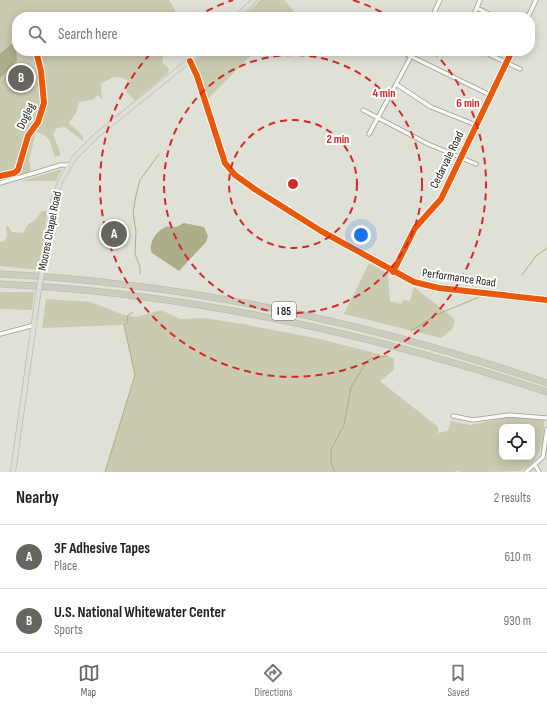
<!DOCTYPE html>
<style>
body{margin:0;font-family:"Sofia Sans Condensed",sans-serif;background:#f6f6f6;color:#222}
.controls{position:absolute;right:12px;bottom:12px;display:grid;overflow:hidden;border-radius:8px;box-shadow:0 2px 10px #0003}
.controls button{width:36px;height:36px;display:grid;place-items:center;padding:0;border:0;border-bottom:1px solid #e0e0e0;background:#fff;color:#222;font:20px sans-serif}
.you{position:absolute;left:361px;top:235px;width:14px;height:14px;margin:-10px;border:3px solid #fff;border-radius:50%;background:#1a73e8;box-shadow:0 0 0 6px #1a73e833}
.badge{display:grid;place-items:center;width:26px;height:26px;border-radius:50%;background:#66665e;color:#fff;font-size:13px;font-weight:700}
.pin{position:absolute;translate:-50% -50%;border:2px solid #fff;box-shadow:0 1px 4px #0006}
.list{margin:0;padding:0;list-style:none}
h2{display:flex;justify-content:space-between;align-items:center;height:52px;margin:0;padding:0 16px;font-size:17px}
h2 small{font-size:13px;font-weight:400;color:#767676}
.list li{display:grid;grid-template-columns:26px 1fr auto;gap:12px;align-items:center;box-sizing:border-box;height:64px;padding:0 16px;border-top:1px solid #e0e0e0}
.list b{display:block;font-size:15px;white-space:nowrap}
.list p{margin:0;font-size:13px;white-space:nowrap;color:#767676}
.list em{font-size:13px;font-style:normal;color:#767676}
.icon{flex:none;width:22px;height:22px;fill:none;stroke:currentColor;stroke-width:2;stroke-linecap:round;stroke-linejoin:round}
.map{position:relative;flex:none;width:547px;height:472px;overflow:hidden}
.search{position:absolute;background:#fff;box-shadow:0 2px 10px #0003;left:12px;right:12px;top:12px;height:44px;display:flex;align-items:center;gap:10px;box-sizing:border-box;padding:0 14px;border-radius:16px;color:#767676;font-size:15px}
.sheet{height:180px;background:#fff}
nav{display:flex;justify-content:space-around;align-items:center;box-sizing:border-box;height:56px;border-top:1px solid #e0e0e0;background:#fff;font-size:11px;color:#767676}
nav a{display:grid;justify-items:center;gap:2px}
nav .on{color:#66665e}
.map>svg:first-child{display:block}
</style>
<div class="map">
<svg width="547" height="472" viewBox="0 0 547 472">
<rect width="100%" height="100%" fill="#e0e1d6"/>
<path fill="#cacab0" fill-rule="evenodd" d="M0,0h169l6,10 -3,7h-155v34h148l-3,11 7,7 -1,4 -33,27 -9,-8 4,-10c-13,-8 -16,-6 -29,2l1,16 -4,-5 -6,5 -13,2 -2,9 -8,12 14,13v5l-18,-14 -8,1 -4,6 8,21 -6,2c-5,-13 -2,-20 -19,-25l-7,28 2,10 -4,3 -27,7z
M260,0h24l10,11 -6,6h-45z
M207,51h48l-47,48 -7,-24 -7,-13z
M62,169l-6,12h-34z
M42,211h6c-3,11 -6,54 -10,59l-38,-4v-24l5,-1 2,-5 -1,-9 2,-1 4,6 11,1 5,-9 6,-3z
M369,263l19,11 2,27 12,3 1,-4 7,1 4,-14 37,29 4,5 -3,8 -11,9 -97,-24z
M0,292h34l-2,18 -32,-1z
M46,299l45,3 33,13 13,2 24,-7 19,9 24,-1 39,6 77,15 74,19v12l-14,11 58,46v6l10,-2 3,-10 19,4 43,-9 31,3c1,21 -3,43 -24,52 -8,1 -49,1 -61,1v-2l-5,2h-349l30,-97 -11,-50 -82,3zM502,427h30v30h-30z"/>
<path fill="#adad8a" d="M11,44h3l2,3 1,14 -17,17v-24z
M184,223l20,4 4,9 -2,6 -27,29 -27,-18c-5,-9 5,-23 14,-26 3,-1 6,0 9,0 3,0 6,-3 9,-4z"/>
<g fill="none" stroke-linecap="round" stroke-linejoin="round">
<path stroke="#adad8a" stroke-width="1" d="M140,274v-7l-5,-13 1,-22 -3,-19 3,-18 4,-15 19,-26
M522,275l14,-19 11,-8
M411,331l25,-16 43,-18
M105,472l30,-97 -11,-50 4,-3 -1,-6 6,-4
M335,472l-4,-9v-13l13,-25 7,-38 16,-26 5,-3 16,-2"/>
<defs>
<path id="minor" d="M477,8l18,9
M432,17l8,-17
M473,17l7,-17
M528,17l8,-17
M400,51l90,44
M482,51l38,18
M190,61l7,15 28,87 10,12 21,15 65,41 93,51 25,6 108,12
M396,84l35,23 45,18
M363,110l65,34 48,20
M369,134l45,-83
M0,183l61,-18h8
M393,272l22,-44 26,-29 71,-148
M0,334l35,-9
M453,416l20,4 36,-5 38,3
M535,465l4,7
M526,472l17,-15 4,-28"/>
<path id="major" d="M237,17l17,-17
M43,267l11,-69 7,-18 13,-22 23,-23 104,-84
M13,472l25,-177"/>
<path id="highway" d="M0,274c186,9 371,49 547,109
M0,284c187,9 370,49 547,108"/>
</defs>
<use href="#minor" stroke="#9b9c93" stroke-width="5"/>
<use href="#major" stroke="#bcbcb7" stroke-width="6"/>
<use href="#highway" stroke="#bcbcb7" stroke-width="7"/>
<use href="#minor" stroke="#fafaf9" stroke-width="3.5"/>
<use href="#major" stroke="#dfded5" stroke-width="4.5"/>
<use href="#highway" stroke="#ccccbe" stroke-width="5.5"/>
<defs>
<path id="major-bridge" d="M38,295l5,-28"/>
</defs>
<use href="#major-bridge" stroke="#bcbcb7" stroke-width="6" stroke-linecap="butt"/>
<use href="#major-bridge" stroke="#dfded5" stroke-width="4.5"/>
<defs>
<path id="cycleway" d="M190,61l7,15 28,87 10,12 21,15 65,41 93,51 25,6 108,12
M0,176l14,-3 4,-3 10,-34 10,-14 6,-19 -3,-32 -5,-20
M393,272l22,-44 26,-29 71,-148"/>
</defs>
<use href="#cycleway" stroke="#fff" stroke-width="8"/>
<use href="#cycleway" stroke="#e8590c" stroke-width="6"/>
</g>
<g fill="none" stroke="#d62828" stroke-width="2" stroke-dasharray="7 5">
<circle cx="293" cy="184" r="64"/>
<circle cx="293" cy="184" r="129"/>
<path d="M196 17A193 193 0 0 1 233 0M353 0A193 193 0 0 1 390 17M433 51A193 193 0 1 1 153 51"/>
</g>
<g text-anchor="middle" dominant-baseline="central" stroke-width="4" stroke-linejoin="round" paint-order="stroke">
<rect fill="#fff" stroke="#666661" stroke-width="1" x="272" y="302" width="24" height="18" rx="3"/>
<g font-size="11" font-weight="bold" fill="#24241d">
<text x="284" y="311">I 85</text>
</g>
<g font-size="12" fill="#24241d" stroke="#fff">
<text transform="translate(26 116) rotate(-64)">Dogleg</text>
<text transform="translate(447 160) rotate(-64)">Cedarvale Road</text>
<text transform="translate(50 231) rotate(-79)">Moores Chapel Road</text>
<text transform="translate(459 278) rotate(8)">Performance Road</text>
</g>
</g>
<circle cx="293" cy="184" r="6" fill="#d62828" stroke="#fff" stroke-width="2"/>
<g font-size="12" text-anchor="middle" font-weight="bold" fill="#d62828" stroke="#fff" stroke-width="4" stroke-linejoin="round" paint-order="stroke">
<text x="384" y="97">4 min</text>
<text x="468" y="107">6 min</text>
<text x="338" y="143">2 min</text>
</g>
</svg>
<div class="controls">
<button><svg class="icon" aria-label="locate" viewBox="0 0 24 24"><circle cx="12" cy="12" r="6"/><path d="M12 2v4M12 18v4M2 12h4M18 12h4"/></svg></button>
</div>
<div class="you"></div>
<div class="pin badge" style="left:114px;top:234px">A</div>
<div class="pin badge" style="left:21px;top:78px">B</div>
<div class="search"><svg class="icon" aria-label="search" viewBox="0 0 24 24"><circle cx="10" cy="10" r="6"/><path d="M15 15l6 6"/></svg>Search here</div>
</div>
<section class="sheet">
<h2>Nearby<small>2 results</small></h2>
<ul class="list">
<li><span class="badge">A</span><div><b>3F Adhesive Tapes</b><p>Place</p></div><em>610 m</em></li>
<li><span class="badge">B</span><div><b>U.S. National Whitewater Center</b><p>Sports</p></div><em>930 m</em></li>
</ul>
</section>
<nav>
<a class="on"><svg class="icon" aria-label="map" viewBox="0 0 24 24"><path d="M3 6l6-2 6 2 6-2v14l-6 2-6-2-6 2zM9 4v14M15 6v14"/></svg>Map</a>
<a><svg class="icon" aria-label="directions" viewBox="0 0 24 24"><path d="M12 3l9 9-9 9-9-9zM9 14v-3h6M13 9l2 2-2 2"/></svg>Directions</a>
<a><svg class="icon" aria-label="saved" viewBox="0 0 24 24"><path d="M7 4h10v16l-5-4-5 4z"/></svg>Saved</a>
</nav>
